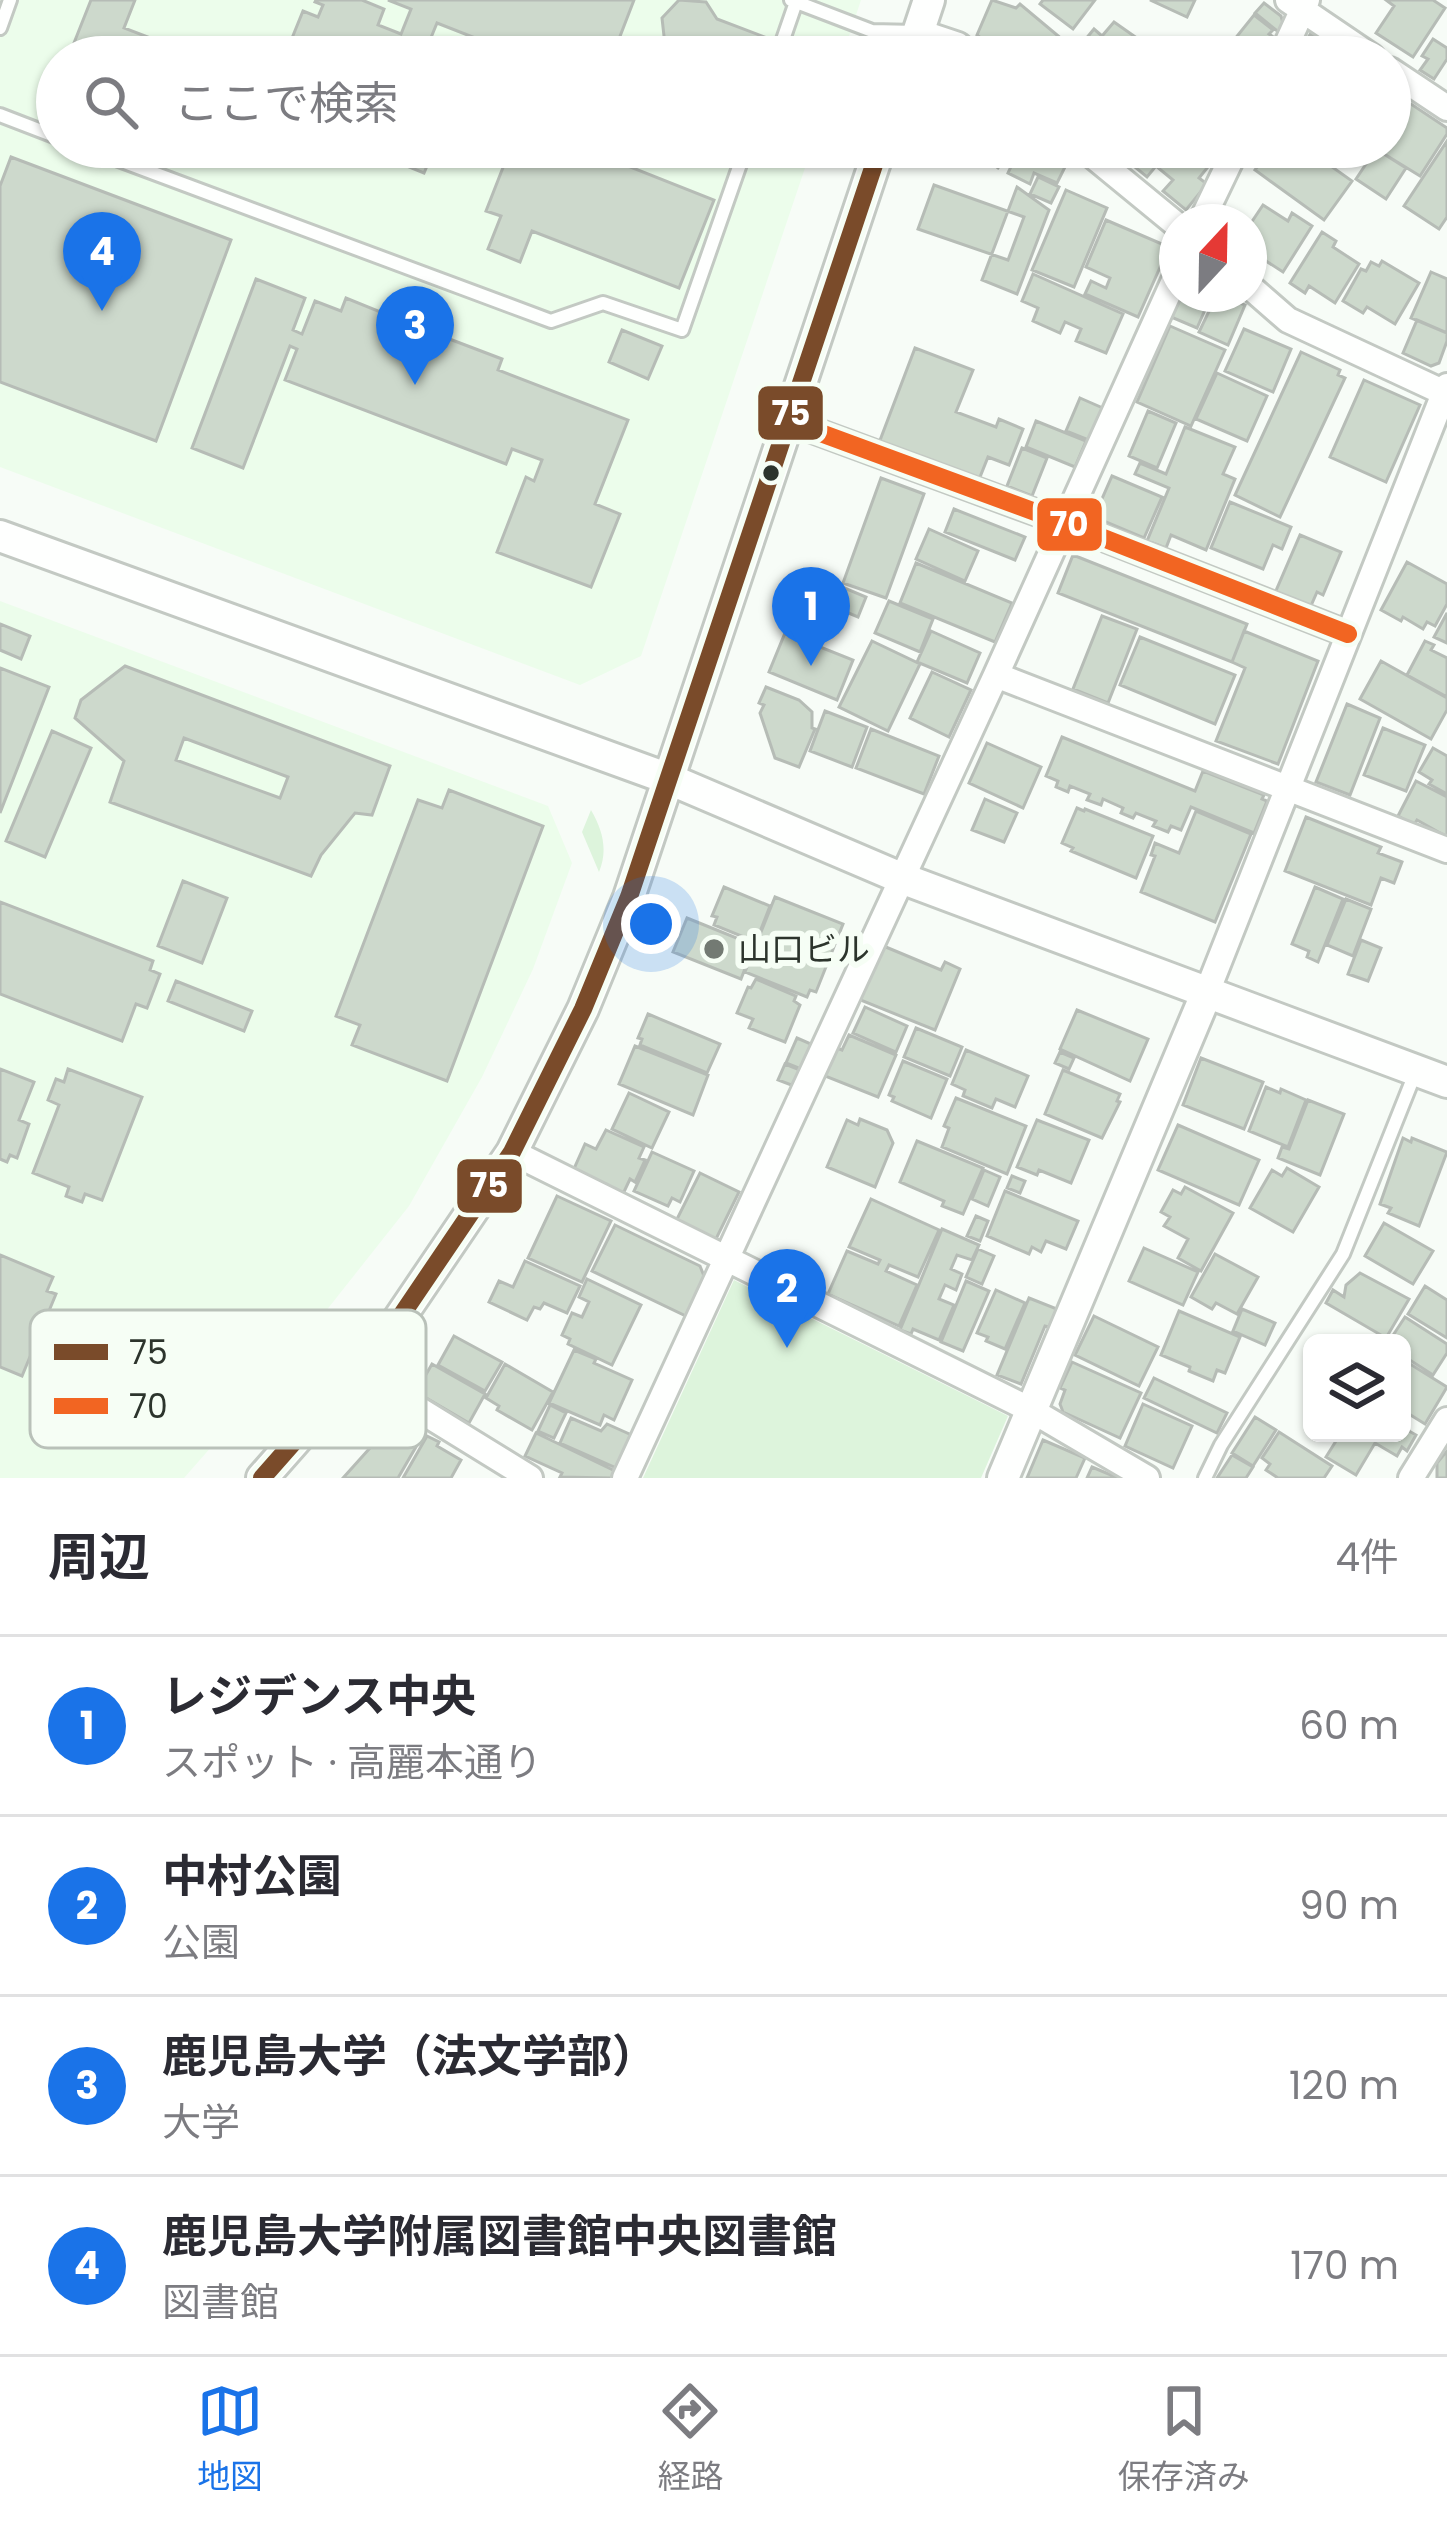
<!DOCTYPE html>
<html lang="ja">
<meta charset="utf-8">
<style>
body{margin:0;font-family:Poppins,"Noto Sans JP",sans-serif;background:#f7f7f7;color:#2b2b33}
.controls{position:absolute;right:36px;bottom:36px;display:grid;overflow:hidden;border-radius:18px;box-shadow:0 3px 9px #0004}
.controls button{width:108px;height:108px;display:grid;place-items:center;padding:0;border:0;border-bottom:3px solid #e1e1e2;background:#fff;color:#2b2b33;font:60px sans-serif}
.compass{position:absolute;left:1159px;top:204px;width:108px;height:108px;border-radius:50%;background:#fff;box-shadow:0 3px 9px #0004;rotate:22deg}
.you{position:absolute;left:651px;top:924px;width:42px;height:42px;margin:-30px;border:9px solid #fff;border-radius:50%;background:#1a73e8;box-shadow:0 0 0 18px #1a73e833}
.badge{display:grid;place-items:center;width:78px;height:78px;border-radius:50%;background:#1a73e8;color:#fff;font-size:39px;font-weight:700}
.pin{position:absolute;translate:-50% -99px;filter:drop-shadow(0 3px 6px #0008)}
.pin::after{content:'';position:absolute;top:63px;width:42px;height:36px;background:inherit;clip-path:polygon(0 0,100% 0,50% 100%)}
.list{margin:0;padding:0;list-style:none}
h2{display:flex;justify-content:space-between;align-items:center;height:156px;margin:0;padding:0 48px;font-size:51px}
h2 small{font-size:39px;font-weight:400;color:#7c7c81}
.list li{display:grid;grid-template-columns:78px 1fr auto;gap:36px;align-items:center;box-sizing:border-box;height:180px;padding:0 48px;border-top:3px solid #e1e1e2}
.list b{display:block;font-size:45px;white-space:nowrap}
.list p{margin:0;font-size:39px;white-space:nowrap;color:#7c7c81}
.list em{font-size:39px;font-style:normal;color:#7c7c81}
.icon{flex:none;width:66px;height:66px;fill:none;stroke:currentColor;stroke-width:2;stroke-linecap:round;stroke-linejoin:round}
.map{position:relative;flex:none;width:1447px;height:1478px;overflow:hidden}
.search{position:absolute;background:#fff;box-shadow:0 3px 9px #0004;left:36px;right:36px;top:36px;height:132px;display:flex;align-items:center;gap:30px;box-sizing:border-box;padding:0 42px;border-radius:66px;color:#7c7c81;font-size:45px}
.sheet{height:876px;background:#fff}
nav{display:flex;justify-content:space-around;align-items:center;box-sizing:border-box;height:168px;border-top:3px solid #e1e1e2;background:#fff;font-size:33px;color:#7c7c81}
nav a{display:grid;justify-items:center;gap:6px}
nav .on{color:#1a73e8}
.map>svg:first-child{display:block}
</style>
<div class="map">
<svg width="1447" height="1478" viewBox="0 0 1447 1478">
<rect width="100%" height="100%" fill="#f7fcf7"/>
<path fill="#ecfdeb" d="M0,0h861l-19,57h-785v90h755l-171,509 -61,29 -580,-218z
M0,601l548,205 24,57 -39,106 -51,108 -73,129 -125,158 -100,114h-184z"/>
<path fill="#ddf4dc" d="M591,810c12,21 17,40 8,62l-17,-40z
M734,1280l274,136 -27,62h-338z"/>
<path fill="#cdd9cc" stroke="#b6bcb6" stroke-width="3" fill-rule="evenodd" d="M91,0h44l-11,28 76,29h-119l-11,-4z
M316,0h46l22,9 -6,16 23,9 10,-25 -23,-9h246l-22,57h-88l-87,-34 -14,34h-122l1,-4 -14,-5 15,-37 15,6 5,-12 -8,-3z
M679,0l27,2 11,17 53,20 -7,18h-103l5,-12 -3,-27z
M992,0l24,8 4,-4 43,36 -15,17h-44l-27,-22z
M1043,0h52l-22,29 -33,-25z
M1150,0h45l-8,17z
M1433,0l12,8 -32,49 -37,-24 18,-27 -8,-6z
M1264,3l17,13 3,11 -3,7 -26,-21z
M1254,15l19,15 -4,4 11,8 -12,15h-44l-2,-2z
M1114,22l30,21 -9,11 3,3h-67l23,-28 8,7z
M1311,33l35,24h-51z
M1433,39l14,9v11l-13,20 -14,-9 8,-11 -6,-3z
M463,45l30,12h-34z
M1408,102l39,26v6l-27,42 -44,-27 14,-2v-18z
M1447,141v76l-8,12 -35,-23z
M312,147h53l-7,18z
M411,147h24l-11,26 -20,-8z
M511,147h69l134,53 -35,88 -147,-57 -12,31 -32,-13 13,-33 -15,-5z
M694,147h33l-4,11z
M971,147h43l-16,21z
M1020,147h23l26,12 -12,24 -23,-10 -4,11 -22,-11z
M1133,147h91l-25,31 8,6 -21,26 -23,-19 10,-11 -17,-14 -9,11 -23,-19z
M1272,147h32l48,34 -28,39 -69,-50z
M1376,149l30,19 -20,31 -30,-20z
M11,157l220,83 -75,201 -156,-59v-196z
M1038,177l21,10 -8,16 -21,-9z
M934,185l90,32 -16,43 -90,-31z
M1017,187l32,23 -32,84 -35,-14z
M1066,190l41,18 -33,79 -42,-17z
M1263,205l25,16 4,-8 20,13 -29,46 -34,-22v-24z
M1106,220l63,27 -31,70 -53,-23 6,-13 15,7 4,-10 -24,-11z
M1322,232l14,9 -3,6 26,17 -24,39 -26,-17 -4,7 -15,-10z
M1382,261l37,22 -24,41 -28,-17 -4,6 -20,-12 18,-32 5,2 5,-9 8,4z
M1431,272l16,7v54l-36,-15z
M1033,274l90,40 -17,39 -30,-12 5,-12 -16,-7 -5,11 -27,-12 5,-13 -16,-7z
M256,279l49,19 -12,32 9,4 13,-33 26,10 5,-13 42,17 -5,13 22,8 5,-12 92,35 -4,11 130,50 -33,84 25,10 -29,73 -94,-35 29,-75 8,4 8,-21 -30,-11 -6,15 -221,-84 12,-31 -7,-3 -47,122 -51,-20z
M1181,294h31l-15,34 -26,-11z
M1224,296l21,9 -17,40 -29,-13 12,-25 7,3z
M1417,320l30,13v8l-8,22 -8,3 -28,-13z
M1170,326l55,24 -34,76 -54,-24z
M1244,329l47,20 -18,43 -48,-21z
M622,330l40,16 -14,33 -39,-17z
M915,348l58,22 -17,42 40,15 3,-8 24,10 -14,36 -21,-8 -10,25 -99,-39z
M1301,352l39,18 -2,5 7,3 -65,139 -45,-22z
M1217,373l50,23 -20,45 -51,-22z
M1364,380l56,25 -34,77 -56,-25z
M1080,398l25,11 -14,32 -25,-10z
M1148,411l28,12 -19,45 -28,-12z
M1036,421l50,20 -11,26 -49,-20z
M1185,427l50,20 -12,27 12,5 -29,71 -35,-15 -5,13 -19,-7 22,-53 -34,-14 5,-11 26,11z
M1022,448l25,10 -15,38 -25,-10z
M1112,476l50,21 -18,41 -50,-21z
M881,478l43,16 -38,104 -43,-15z
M1230,502l61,25 -9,22 -9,-4 -10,24 -52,-21z
M954,509l71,28 -10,23 -70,-28z
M929,529l49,22 -13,30 -49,-22z
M1300,535l41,17 -18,43 -6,-3 -7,16 -35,-15z
M1073,555l174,69 -15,38 -174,-69z
M1407,562l40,22v20l-12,22 -8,-4 -4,7 -20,-12 -2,4 -20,-11z
M916,563l96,40 -17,39 -95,-39z
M816,576l50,21 -8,20 -31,-13 -4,9 -19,-8z
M889,601l44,18 -13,33 -45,-19z
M1447,613v30l-13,-6z
M1102,616l35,13 -29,74 -35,-14z
M0,624l30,12 -9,23 -21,-9z
M931,631l49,22 -13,30 -50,-21z
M1244,631l74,30 -40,103 -62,-23 29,-73 -13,-6z
M785,633l68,27 -16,40 -68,-28z
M1140,637l95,38 -20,49 -95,-39z
M872,641l48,23 -32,67 -49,-24z
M1425,641l9,4 -3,5 16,8v39l-40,-22z
M1381,661l66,37v12l-16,29 -71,-40z
M125,666l265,100 -18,49 -17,-2 -34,42 -10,21 -201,-74 14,-41 -49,-43 6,-18zM184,738l104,39 -8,21 -104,-38z
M0,668l49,19 -49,126z
M932,672l39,18 -22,47 -39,-19z
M766,687l33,13 13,12v16l3,1 -16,38 -24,-9 -15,-45 4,-8 -5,-2z
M1347,704l33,14 -30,77 -34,-13z
M825,711l42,16 -15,40 -42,-16z
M1383,728l42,17 -19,46 -42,-16z
M871,729l68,27 -15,38 -68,-26z
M52,731l39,17 -46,109 -39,-16z
M1062,737l133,54 8,-20 61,24 -2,4 5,2 -13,32 -63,-26 -10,23 -10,-4 -3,6 -15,-6 3,-5 -20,-8 -3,5 -12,-5 2,-5 -20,-9 -2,6 -14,-5 3,-6 -20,-8 -2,6 -12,-5 2,-6 -12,-5z
M987,743l54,24 -18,41 -54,-25z
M1433,748l14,8v38l-18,-10 3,-4 -13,-8z
M1416,781l31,16v40l-30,-17 -3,5 -16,-9z
M449,790l94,36 -96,255 -95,-36 8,-20 -24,-9 82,-216 24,8z
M985,799l32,14 -13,29 -32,-12z
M1077,808l7,3 1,-2 68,27 -17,42 -65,-27 2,-3 -11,-5z
M1196,811l55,23 -36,88 -74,-30 14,-36 -4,-1 4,-12 24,10z
M1306,817l75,30 -3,6 24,9 -8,21 -13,-5 -10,27 -86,-34z
M183,881l44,17 -25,65 -44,-17z
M724,887l46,19 -14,36 -42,-17 3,-8 -5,-1z
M1315,887l28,12 -25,63 -11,-5 2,-6 -17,-7z
M775,897l68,27 -27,68 -6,-2 -3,7 -62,-25z
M1346,899l25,10 -18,47 -26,-11z
M0,902l153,59 -3,9 10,4 -13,34 -11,-4 -14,37 -122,-47z
M687,918l67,27 -13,34 -68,-27z
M1361,940l20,8 -13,33 -20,-7z
M881,945l60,25 4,-8 15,7 -25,61 -77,-31z
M756,979l40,17 -2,5 6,4 -15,37 -36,-14 4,-9 -16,-6 11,-26 3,1z
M176,981l76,30 -8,20 -76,-30z
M865,1007l42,19 -11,26 -43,-19z
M1077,1010l71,29 -18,42 -70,-32z
M648,1014l72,30 -13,29 -67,-28 2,-6 -4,-1z
M916,1028l46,19 -12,29 -46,-19z
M849,1035l47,20 -18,42 -53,-21 12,-28 5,2z
M797,1038l14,6 -10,25 -15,-6z
M635,1046l73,29 -15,40 -74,-31z
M966,1050l62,26 -13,31 -19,-8 -4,9 -29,-12 2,-6 -13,-6z
M1060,1052l14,6 -5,11 -14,-6z
M1201,1058l62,24 -19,47 -61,-24z
M903,1061l44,18 -16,39 -39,-17 2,-4 -5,-2z
M785,1064l15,6 -6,16 -16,-6z
M0,1069l34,13 -15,38 10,4 -12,34 -7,-3 -3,7 -7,-3z
M68,1069l74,28 -40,103 -17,-6 -3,8 -16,-6 3,-9 -36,-14 26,-68 -11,-5 8,-21 8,3z
M1063,1070l57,24 -3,7 3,1 -18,36 -57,-24z
M1266,1087l14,6 1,-4 25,11 -18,47 -39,-16z
M629,1093l40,19 -17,36 -40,-19z
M956,1098l70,28 -19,48 -65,-27 7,-19 -5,-2z
M1308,1100l36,14 -24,61 -42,-17 4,-11 7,2z
M860,1119l27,11 6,13 -18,44 -48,-20 20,-47 11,5z
M1037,1120l52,20 -18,43 -32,-13 -2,5 -20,-8z
M1178,1125l81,35 -20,45 -81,-35z
M606,1130l38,17 -5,11 6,2 -10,22 -5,-3 -7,15 -50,-23 12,-27 11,5z
M1403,1138l8,4 1,-4 35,14 -28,74 -31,-13 3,-5 -11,-4z
M917,1141l66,27 -20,46 -21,-8 2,-5 -44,-19z
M652,1152l42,19 -14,31 -8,-4 -4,8 -34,-15z
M1287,1168l32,19 -26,45 -43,-24 22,-38 10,6z
M984,1170l16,7 -12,29 -16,-7z
M700,1173l39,19 -24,49 -39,-20z
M1012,1176l13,5 -5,12 -13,-5z
M1185,1187l48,26 -32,58 -23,-13 10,-19 -24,-13 6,-9 -9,-5 12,-22 8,4z
M1005,1191l73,30 -12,28 -20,-8 -5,11 -9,-5 -3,7 -42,-18z
M557,1196l54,25 -29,61 -54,-24z
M871,1199l68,31 -21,47 -29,-12 -3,6 31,14 -18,41 -71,-32 19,-43 31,13 2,-4 -31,-13z
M976,1216l12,5 -8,20 -13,-5z
M1384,1223l49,28 -20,33 -48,-28z
M615,1225l85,41 6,15 -18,36 -96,-46z
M942,1229l37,16 -7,15 -15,-5 -6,14 11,5 -6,16 -11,-5 -6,14 15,6 -15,35 -26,-11 -2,5 -11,-4z
M1144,1248l54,24 -15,33 -54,-24z
M978,1249l16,7 -12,28 -16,-7z
M1215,1254l43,23 -21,37 -21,-11 -4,6 -21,-12z
M0,1255l53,22 -6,14 9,3 -34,82 -22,-9z
M525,1261l55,25 -13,27 -23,-10 -4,6 -6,-2 -7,13 -38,-18 10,-21 14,6z
M1360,1273l49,26 -23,39 -60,-35 7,-13 11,7 2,-12z
M587,1279l54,26 -29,60 -44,-21 2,-5 -8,-4 10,-22 10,4 7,-15 -10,-5z
M966,1281l23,10 -26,60 -22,-9z
M1425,1286l22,14v38l-39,-24z
M996,1290l29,13 -20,46 -19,-8 2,-4 -11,-4z
M1029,1298l28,11 -8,18 -4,-1 -24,58 -24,-9z
M1242,1309l33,14 -10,22 -32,-14z
M1179,1311l61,26 -15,36 -8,-3 -4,11 -24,-10 1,-4 -29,-12z
M1094,1316l64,31 -19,39 -64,-31z
M1405,1317l42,27v9l-14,22 -31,-20v-12h-14z
M454,1336l48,26 -17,29 -47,-26z
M574,1350l22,9 -2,4 38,17 -18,40 -10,-5 -4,10 -51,-22z
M1402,1359l45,28 -22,37 -21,-13 -2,2z
M1072,1362l69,31 -21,45 -57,-26 -3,-8 5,-14 -5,-2z
M432,1364l53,30 -16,29 -53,-31z
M505,1364l48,28 -21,38 -35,-20 2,-4 -13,-8z
M1154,1378l73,35 -10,20 -73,-35z
M1143,1404l49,22 -19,42 -48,-22z
M550,1405l16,8 -12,25 -16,-7z
M1255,1417l21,13 -23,36 -21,-13z
M397,1418l27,15 -26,45h-55z
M571,1418l30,13 6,-7 29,13 -15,33 -61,-27z
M1402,1427l14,8 -9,16 -5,-4 -5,9 -22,-13 -19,32 -30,-18 15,-24h61z
M1279,1432l53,34 -8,12h-46l-12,-8 4,-6 -8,-6z
M536,1433l79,38 -3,7 -52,-1 2,-4 -37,-17z
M427,1436l12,6 -2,4 24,14 -10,18h-48z
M1043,1440l42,18 -9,20h-49z
M1447,1451v27h-10v-15z
M1232,1455l21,12 -7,11h-29z
M1092,1467l26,11h-31z"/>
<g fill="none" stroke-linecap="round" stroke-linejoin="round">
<defs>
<path id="service" d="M791,0l81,31 44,1
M0,28l10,-28
M777,57l19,-55
M0,115l57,22
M84,147l467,174 52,-18 79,27 64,-183
M1205,1478l16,-33 122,-191 73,-183"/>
<path id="minor" d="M1288,0l84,57
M919,32l39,13 14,12
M1281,57l26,-57
M1390,70l57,38
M1082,147l95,78
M1201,222l36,-75
M1249,286l39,34 159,74
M788,421l277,102 283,111
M996,675l451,175
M1207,992l240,-606
M512,1152l519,258 116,68
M358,1372l172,106
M625,1478l371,-803 181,-401
M1411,1478l36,-58"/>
<path id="tertiary" d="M910,57l19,-57
M0,536l669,243 232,99 546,204
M262,1478l126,-143 124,-183 71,-143 46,-112 251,-750
M1003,1478l204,-486"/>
</defs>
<use href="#service" stroke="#c3c9c3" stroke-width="18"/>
<use href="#minor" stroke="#c3c9c3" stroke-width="30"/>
<use href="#tertiary" stroke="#c3c9c3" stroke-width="36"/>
<use href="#service" stroke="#fefffe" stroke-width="12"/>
<use href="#minor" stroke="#fefffe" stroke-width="24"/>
<use href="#tertiary" stroke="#fefffe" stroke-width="30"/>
<defs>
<path id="bus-1" d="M262,1478l126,-143 124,-183 71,-143 46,-112 251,-750"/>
<path id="bus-2" d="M788,421l277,102 283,111"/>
</defs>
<use href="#bus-1" stroke="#f6fef5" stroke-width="27"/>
<use href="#bus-2" stroke="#f6fef5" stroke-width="27"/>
<use href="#bus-1" stroke="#7a4b2a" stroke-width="18"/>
<use href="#bus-2" stroke="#f26522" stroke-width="18"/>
</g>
<circle fill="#2c342c" stroke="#f6fef5" stroke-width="4.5" cx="771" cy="473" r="10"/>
<circle fill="#737a73" stroke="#f6fef5" stroke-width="4.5" cx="714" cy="949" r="12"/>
<g text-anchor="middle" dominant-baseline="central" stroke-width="12" stroke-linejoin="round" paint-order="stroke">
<g font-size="33" fill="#2c342c" stroke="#f6fef5" text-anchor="start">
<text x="738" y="949">山口ビル</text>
</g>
</g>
<rect x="30" y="1310" width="396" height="138" rx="18" fill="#f6fef5" stroke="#b9c1b9" stroke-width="3"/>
<rect x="54" y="1344" width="54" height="16" fill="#7a4b2a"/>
<rect x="54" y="1398" width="54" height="16" fill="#f26522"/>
<g font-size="33" fill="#2c342c">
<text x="129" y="1364">75</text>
<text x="129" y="1418">70</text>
</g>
<g stroke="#f6fef5" stroke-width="4.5">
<rect x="756" y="384" width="69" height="58" rx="12" fill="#7a4b2a"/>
<rect x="1035" y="496" width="69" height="57" rx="12" fill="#f26522"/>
<rect x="455" y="1157" width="69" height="58" rx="12" fill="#7a4b2a"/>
</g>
<g font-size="33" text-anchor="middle" font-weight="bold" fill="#fff">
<text x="791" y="425">75</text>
<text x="1069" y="536">70</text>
<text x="489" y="1197">75</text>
</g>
</svg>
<div class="controls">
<button><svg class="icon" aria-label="layers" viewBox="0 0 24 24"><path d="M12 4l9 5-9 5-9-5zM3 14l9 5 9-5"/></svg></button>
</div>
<svg class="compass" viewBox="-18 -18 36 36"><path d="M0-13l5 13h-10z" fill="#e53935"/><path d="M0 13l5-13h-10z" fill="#7c7c81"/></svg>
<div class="you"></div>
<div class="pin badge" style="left:811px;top:666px">1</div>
<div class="pin badge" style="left:787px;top:1348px">2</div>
<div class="pin badge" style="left:415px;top:385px">3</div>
<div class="pin badge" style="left:102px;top:311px">4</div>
<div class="search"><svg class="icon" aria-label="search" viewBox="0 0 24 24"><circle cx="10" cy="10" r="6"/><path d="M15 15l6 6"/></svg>ここで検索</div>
</div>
<section class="sheet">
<h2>周辺<small>4件</small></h2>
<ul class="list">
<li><span class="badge">1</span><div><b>レジデンス中央</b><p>スポット · 高麗本通り</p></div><em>60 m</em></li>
<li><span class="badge">2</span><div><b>中村公園</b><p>公園</p></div><em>90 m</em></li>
<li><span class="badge">3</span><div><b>鹿児島大学（法文学部）</b><p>大学</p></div><em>120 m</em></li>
<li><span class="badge">4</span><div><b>鹿児島大学附属図書館中央図書館</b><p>図書館</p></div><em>170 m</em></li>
</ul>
</section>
<nav>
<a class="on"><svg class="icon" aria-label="map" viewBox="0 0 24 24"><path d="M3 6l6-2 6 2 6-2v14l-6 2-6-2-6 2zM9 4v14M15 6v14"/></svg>地図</a>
<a><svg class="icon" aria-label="directions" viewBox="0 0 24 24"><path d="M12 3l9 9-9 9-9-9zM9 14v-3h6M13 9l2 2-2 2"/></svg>経路</a>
<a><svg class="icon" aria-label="saved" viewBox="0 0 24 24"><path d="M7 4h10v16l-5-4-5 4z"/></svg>保存済み</a>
</nav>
